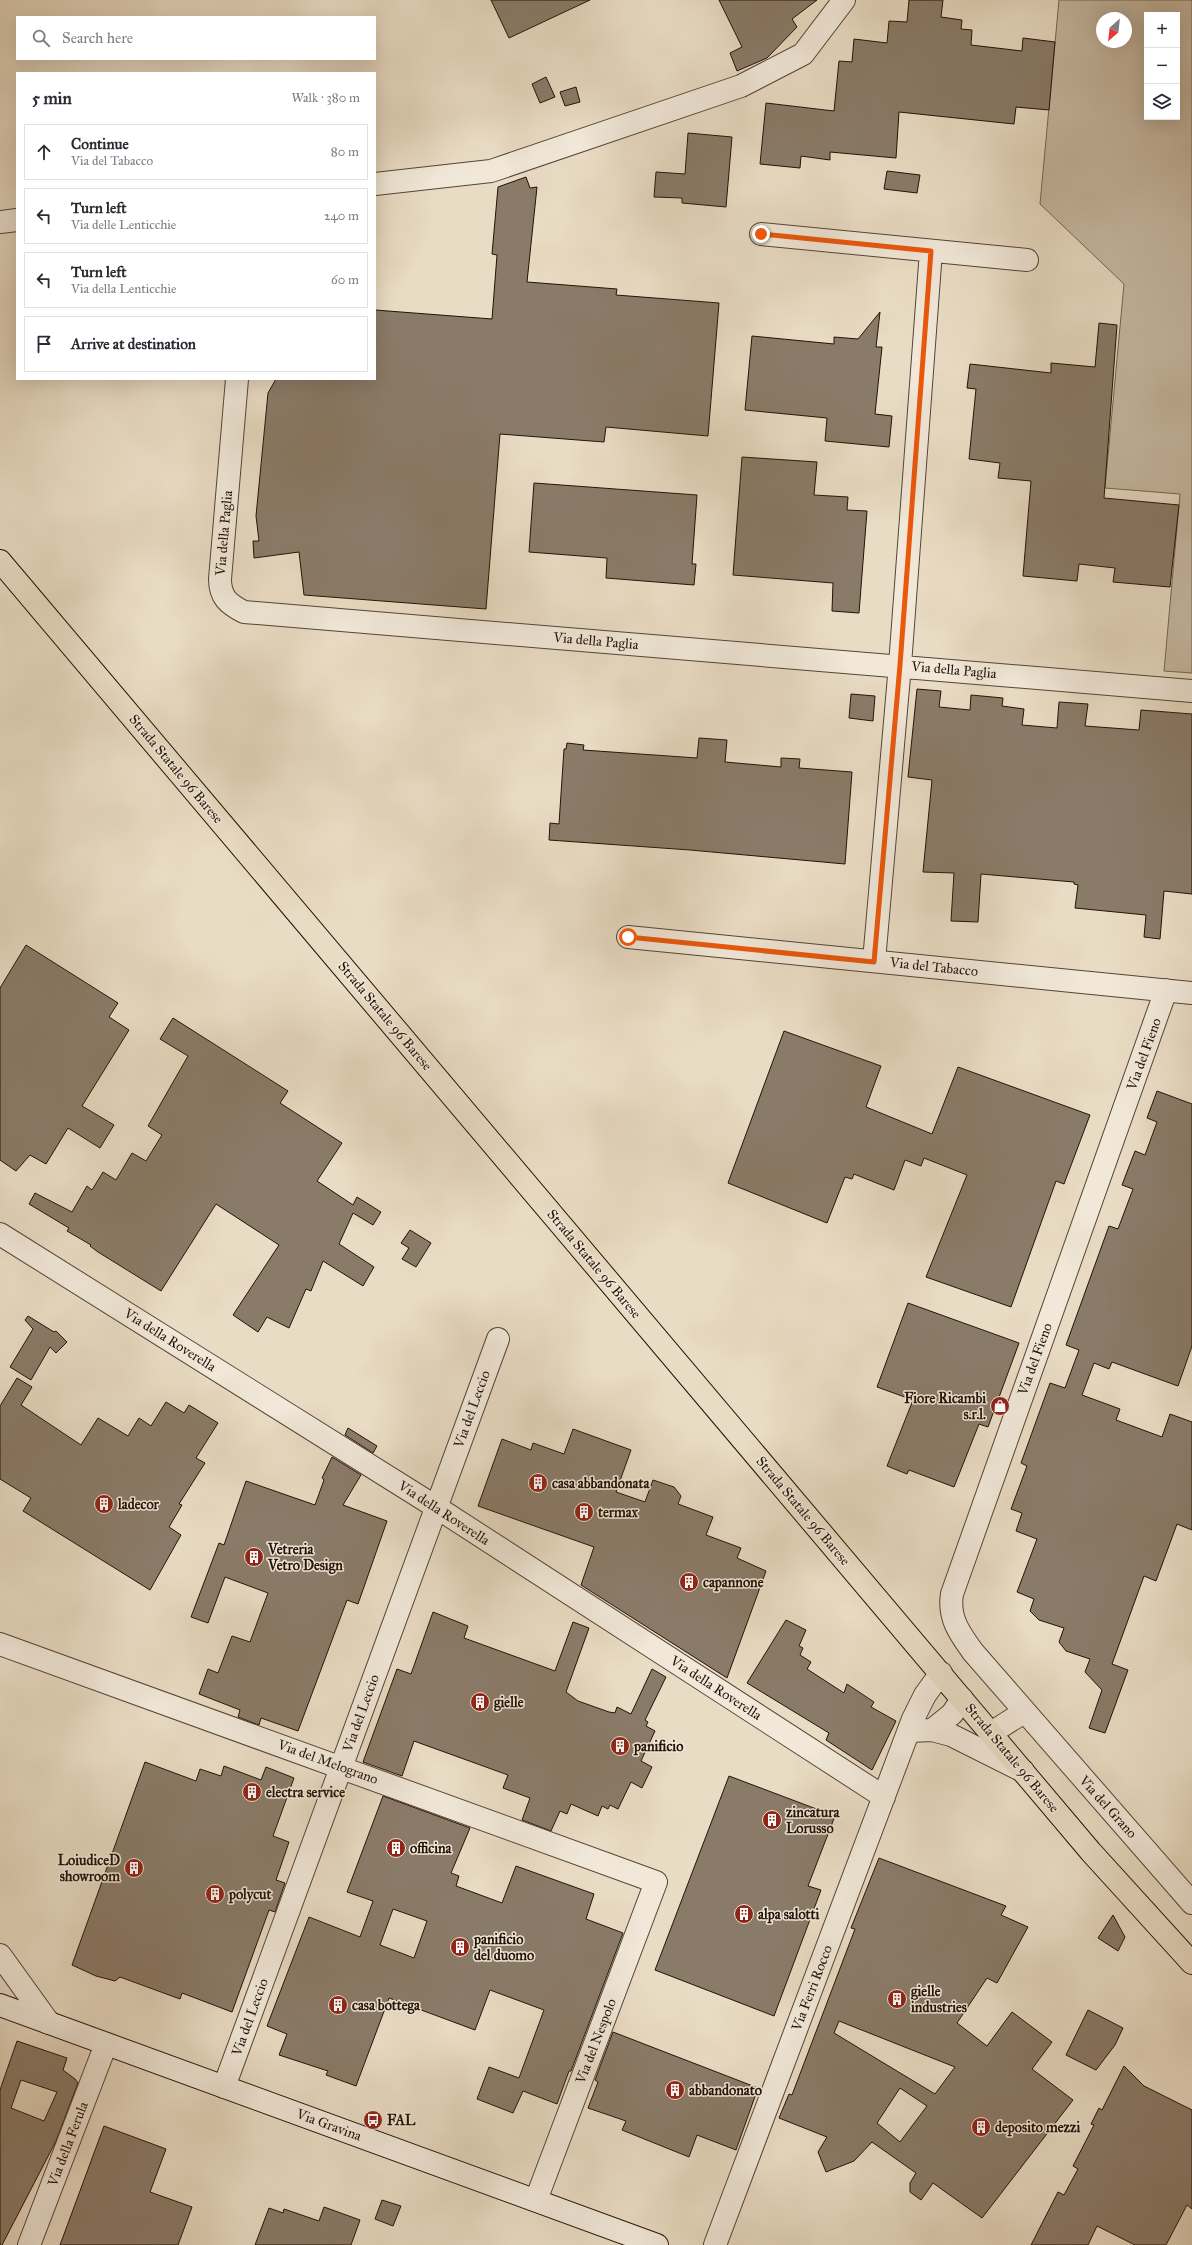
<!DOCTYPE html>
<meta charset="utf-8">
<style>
body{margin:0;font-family:"IM FELL Great Primer",serif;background:#f7f7f7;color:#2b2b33}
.controls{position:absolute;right:12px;top:12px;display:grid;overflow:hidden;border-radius:0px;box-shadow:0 4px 16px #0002}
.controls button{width:36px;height:36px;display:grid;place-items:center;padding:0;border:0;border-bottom:1px solid #e1e1e2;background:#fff;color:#2b2b33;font:20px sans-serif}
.compass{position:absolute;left:1096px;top:12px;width:36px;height:36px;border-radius:50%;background:#fff;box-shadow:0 4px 16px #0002;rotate:207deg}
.stop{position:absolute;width:12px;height:12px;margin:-9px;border:3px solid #ea580c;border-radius:50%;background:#fff}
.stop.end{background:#ea580c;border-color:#fff;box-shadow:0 1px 4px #0008}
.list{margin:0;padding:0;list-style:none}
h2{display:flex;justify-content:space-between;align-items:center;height:52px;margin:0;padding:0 16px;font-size:17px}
h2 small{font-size:13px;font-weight:400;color:#7c7c81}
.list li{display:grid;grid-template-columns:26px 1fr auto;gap:12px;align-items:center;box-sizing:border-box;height:56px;margin:0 8px 8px;padding:0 8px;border:1px solid #e1e1e2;border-radius:0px}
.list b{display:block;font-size:15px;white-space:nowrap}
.list p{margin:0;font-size:13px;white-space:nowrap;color:#7c7c81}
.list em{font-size:13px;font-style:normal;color:#7c7c81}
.icon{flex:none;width:22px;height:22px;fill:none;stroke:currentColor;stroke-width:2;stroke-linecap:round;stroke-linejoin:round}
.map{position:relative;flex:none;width:1192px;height:2245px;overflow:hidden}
.search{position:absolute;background:#fff;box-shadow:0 4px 16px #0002;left:16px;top:16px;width:360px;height:44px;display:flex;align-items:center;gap:10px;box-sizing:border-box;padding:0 14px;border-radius:0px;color:#7c7c81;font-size:15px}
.panel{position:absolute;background:#fff;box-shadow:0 4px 16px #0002;left:16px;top:72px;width:360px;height:308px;border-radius:0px}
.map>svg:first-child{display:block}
</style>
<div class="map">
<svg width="1192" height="2245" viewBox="0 0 1192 2245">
<rect width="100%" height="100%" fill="#e9dcc4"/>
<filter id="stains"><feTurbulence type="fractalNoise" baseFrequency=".005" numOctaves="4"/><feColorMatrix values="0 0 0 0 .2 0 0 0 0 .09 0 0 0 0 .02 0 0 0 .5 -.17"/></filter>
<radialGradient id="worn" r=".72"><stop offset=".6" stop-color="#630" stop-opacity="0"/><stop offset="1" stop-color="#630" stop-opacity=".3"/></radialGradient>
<path fill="#c7baa4" stroke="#756656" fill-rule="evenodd" d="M1059,0h133v673l-28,-2 16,-177 -75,-6 19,-204 -84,-80zM1147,15h30v102h-30zM1102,18h24v24h-24z"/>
<path fill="#8a7b69" stroke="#231207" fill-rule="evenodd" d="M491,0h99l-81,38z
M719,0h98l-25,19 5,8 -30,31 -30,13 -7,-18 12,-6z
M909,0h34l-2,17 21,3 -1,9 11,1 -1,15 51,6 1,-13 32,4 -6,68 -33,-3 -2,17 -115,-12 -3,46 -66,-6v8l-29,-4 -1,12 -40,-4 6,-61 68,8 5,-50 13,1 2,-23 33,4 2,-22 18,1z
M546,77l9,20 -15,6 -8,-19z
M576,87l4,15 -15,4 -5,-14z
M688,133l44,4 -6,70 -44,-4v-5l-28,-1 2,-25 29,2z
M887,171l33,4 -3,18 -33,-4z
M526,177l4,11 7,-1 -10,95 90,7 -1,6 103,8 -11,133 -102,-9 -2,15 -104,-8 -14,175 -182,-14 -5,-43 -45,6 -1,-17h6l-3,-25 12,-123 8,-14h99v-69l117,9 5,-64 -5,-1 6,-67z
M880,312l-4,35h6l-7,67 17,2 -3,31 -64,-6 2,-23 -82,-8 7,-74 82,8v-7l24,2z
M1099,323l18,2 -13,173 75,7 -9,82 -57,-5 2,-14 -36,-4 -2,17 -54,-5 8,-95 -33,-3 2,-15 -31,-4 7,-70 -9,-1 3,-24 81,9v-10l44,4z
M742,457l75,5 -3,33 34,2 -1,13 20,1 -8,102 -27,-2 1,-28 -100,-8z
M534,483l163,12 -5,69h4l-2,21 -88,-7 1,-20 -78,-6z
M917,689l24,2 -2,16 31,3 1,-15 32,3 -1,8 22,3 -2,16 35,3 2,-26 29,2 -3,22 54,4 2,-20 51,4v180l-28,-3 -4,48 -16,-2 2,-22 -71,-7 3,-23 -4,-1v-2l-93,-8 -3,48 -27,-1 3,-48 -31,-1 9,-92 -24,-3z
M851,694l24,2 -2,25 -24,-3z
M699,738l28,2 -2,22 56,5v-9l19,1 -1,9 53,4 -7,92 -155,-14 -141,-10 1,-17 9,1 5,-75h2l1,-6 17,2 -1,5 114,8z
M26,945l92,58 -9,14 20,13 -47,76 32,19 -14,23 -32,-20 -22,36 -16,-9 -14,16 -16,-11v-172z
M173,1018l115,73 -8,12 62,40 -25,38 36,24 4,-8 24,15 -8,13 -20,-12 -14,31 35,23 -11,19 -40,-25 -12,30 -5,-2 -17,39 -22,-11 -9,15 -25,-17 46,-70 -63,-41 -55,87 -63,-39 -8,-6 1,-1 -24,-14 2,-3 -40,-24 6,-11 37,19 15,-26 5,4 11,-18 13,8 16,-27 14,8 16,-26 -14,-9 40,-70 -28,-17z
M784,1031l97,35 -15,41 66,27 26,-67 132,48 -26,69 -8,-3 -45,126 -85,-30 41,-102 -43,-17 -3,8 -16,-6 -11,30 -40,-16 -2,5 -7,-2 -18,46 -99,-40z
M1157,1091l35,13v242l-14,40 -66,-24 -3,7 -15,-6 -12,32 38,14 -4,11 46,17 8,-23 22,8v108l-15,-6 -21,57 -12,-5 -32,88 16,6 -23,63 -16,-5 13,-38 -17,-18 5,-13 -24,-8 -7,-9 5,-14 -25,-8 -9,-9 4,-12 -17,-7 20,-53 -21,-8 6,-18 -11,-4 16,-43 -6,-3 29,-80 15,5 14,-38 -13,-5 43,-119 9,3 15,-40 -11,-4 13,-34 10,4 12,-33 -10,-4z
M410,1230l21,13 -15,24 -14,-8 7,-11 -8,-5z
M908,1303l111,40 -31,84 -9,-3 -25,63 -45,-17 -2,4 -20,-8 26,-66 -36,-13z
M28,1316l26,16 2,-1 11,11 -11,11 -6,-6 -19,33 -21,-13 23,-38 -8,-9z
M17,1378l15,9 -11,18 60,40 17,-27 30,18 11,-18 12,8 15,-24 18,11 5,-8 29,18 -22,35 9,5 -26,41 3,1 -13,22 12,8 -31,55 -127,-79 8,-13 -31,-19v-73z
M348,1428l29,18 -4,7 -28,-18z
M573,1429l58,21 -15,42 29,10 8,-22 21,7 7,9 -3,8 35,13 -7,18 35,13 -4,10 29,13 -39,107 -146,-93 13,-38 -116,-41 24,-67 29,11 2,-7 31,11z
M332,1457l29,18 -18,30 44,16 -29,83 -11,-4 -49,131 -37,-13 -2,7 -21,-8 2,-7 -41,-16 9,-25 10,4 14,-37 18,6 18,-49 -43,-16 -17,46 -17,-6 28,-74 5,2 22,-64 69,24 9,-25 -2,-2z
M433,1612l35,14 -4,12 91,33 18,-49 16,6 -23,64 12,9 31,11 6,1 2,-6 14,7 21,-45 14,8 -21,43 3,2 -2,4 9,5 -14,30 11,6 -10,21 -11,-6 -13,27 -8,-4 -2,4 -6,-3 -4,10 -27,-12 -4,10 -7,-3 -9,20 -29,-11 8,-22 -27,-10 5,-13 -94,-34 -12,35 -39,-14 34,-93 14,5z
M786,1620l20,10 -7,16 4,2 -3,7 11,7 -4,7 37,24 3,-9 27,18 -3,5 25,14 -24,49 -46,-30 3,-7 -82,-50z
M145,1762l51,19 4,-12 21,7 3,-10 37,14 5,-13 28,11 -21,58 16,6 -13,38 9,3 -10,29 -6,-2 -37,102 -50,-19 -2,6 -60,-22 -5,4 -19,-5 -24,-11z
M729,1776l106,40 -27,70 13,4 -47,126 -119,-46z
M383,1796l87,32 -19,45 8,3 -3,10 46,17 14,-37 78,28 -8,25 37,14 -52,138h-2l-12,33 -34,-13 -10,22 -36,-14 12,-32 30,11 25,-68 -54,-20 -15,40 -86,-32 -33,88 -30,-11 2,-4 -49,-16 8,-21 -20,-8 42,-109 51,20 13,-36 -26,-9zM393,1909l34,12 -13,37 -34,-13z
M879,1858l127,48 -5,9 27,12 -31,56 -10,-5 -30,45 30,23 25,-34 40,30 -20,27 41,31 -91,118 -49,-35 -12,17 -11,-8v-9l6,-10 -44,-31 -18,19 -28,11 -8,-20 9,-15 -48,-19 10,-24 3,1 63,-166 -4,-1zM839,2021l116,46 -20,27 -101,-61zM900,2088l27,18 -27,36 -23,-19z
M1113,1915l12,22 -7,14 -20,-13z
M1088,2010l35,18 -8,17 -19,25 -30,-15z
M613,2032l145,56 -22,62 -39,-15 -8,22 -67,-27 4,-9 -38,-13 10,-26 -3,-2z
M17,2041l50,17 -4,12 12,9 3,4 -22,58 -54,104h-2v-155zM21,2080l36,12 -13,29 -33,-13z
M1124,2066l20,20 48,24v99l-5,-4 -21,40h-31l-38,-19 -9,19h-57l27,-53 6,3 14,-26 -5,-3 21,-41 -3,-1 8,-16 3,2z
M104,2126l62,23 -16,43 42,15 -14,38h-118z
M382,2200l19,6 -8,20 -18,-7z
M324,2207l36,13 -9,25h-96l14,-37 14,5 1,-4 35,12z"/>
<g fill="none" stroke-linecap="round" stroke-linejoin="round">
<defs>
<path id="minor" d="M375,184l116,-13 250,-85 62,-32 41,-54
M0,222l17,-2
M761,234l266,26
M237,379l-17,200c0,18 8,25 24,33l948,79
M628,937l564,56
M874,961l26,-296 31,-414
M1166,990l-214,604c-4,24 8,40 21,58l219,251
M0,1234l436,273 448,290
M0,1644l656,238 -120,318
M932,1730l20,-16 10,-15
M909,1731l23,-1 19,5 72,36
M991,1733l33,-21
M0,1955l49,68
M224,2087l274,-748
M29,2245l77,-201
M715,2245l198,-526 12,-24 16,-22"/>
<path id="secondary" d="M0,2005l657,240"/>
<path id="primary" d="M0,561l1091,1291 101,111"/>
</defs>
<use href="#minor" stroke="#544436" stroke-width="24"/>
<use href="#secondary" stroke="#231207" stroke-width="24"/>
<use href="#primary" stroke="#231207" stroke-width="24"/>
<use href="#minor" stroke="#f1e8d9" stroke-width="22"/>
<use href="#secondary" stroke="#f1e8d9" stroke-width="22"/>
<use href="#primary" stroke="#e9dcc4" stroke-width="22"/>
</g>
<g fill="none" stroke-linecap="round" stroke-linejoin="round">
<path stroke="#ea580c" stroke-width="5" d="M628,937l246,25 26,-297 31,-414 -170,-17"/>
</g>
<defs>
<symbol id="shop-disc" viewBox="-11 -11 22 22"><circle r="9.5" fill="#8f2418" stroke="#f1e8d9"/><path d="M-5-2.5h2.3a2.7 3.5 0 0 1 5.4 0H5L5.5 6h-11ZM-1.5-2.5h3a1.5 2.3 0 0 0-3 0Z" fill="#fff"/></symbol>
<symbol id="building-disc" viewBox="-11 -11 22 22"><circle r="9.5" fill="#8f2418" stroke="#f1e8d9"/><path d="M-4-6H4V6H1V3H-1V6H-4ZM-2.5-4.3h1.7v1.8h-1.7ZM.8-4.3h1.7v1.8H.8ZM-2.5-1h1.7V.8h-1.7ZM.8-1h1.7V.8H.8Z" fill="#fff"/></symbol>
<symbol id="bus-disc" viewBox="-11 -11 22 22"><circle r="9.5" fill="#8f2418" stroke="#f1e8d9"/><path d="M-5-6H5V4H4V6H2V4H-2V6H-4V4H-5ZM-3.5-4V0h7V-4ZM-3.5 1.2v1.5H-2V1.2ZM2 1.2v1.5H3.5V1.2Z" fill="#fff"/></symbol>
</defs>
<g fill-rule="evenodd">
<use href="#shop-disc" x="989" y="1395" width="22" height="22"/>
<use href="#building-disc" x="527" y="1472" width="22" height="22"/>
<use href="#building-disc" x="93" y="1493" width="22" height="22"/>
<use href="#building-disc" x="573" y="1501" width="22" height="22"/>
<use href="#building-disc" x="243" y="1546" width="22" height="22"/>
<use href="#building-disc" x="678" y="1571" width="22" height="22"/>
<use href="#building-disc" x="469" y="1691" width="22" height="22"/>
<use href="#building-disc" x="609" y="1735" width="22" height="22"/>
<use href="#building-disc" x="241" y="1781" width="22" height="22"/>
<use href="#building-disc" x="761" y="1809" width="22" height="22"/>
<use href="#building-disc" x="385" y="1837" width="22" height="22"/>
<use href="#building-disc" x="123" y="1857" width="22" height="22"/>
<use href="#building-disc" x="204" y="1883" width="22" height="22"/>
<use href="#building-disc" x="733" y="1903" width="22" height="22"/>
<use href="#building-disc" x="449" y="1936" width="22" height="22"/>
<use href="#building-disc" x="886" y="1988" width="22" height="22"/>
<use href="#building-disc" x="327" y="1994" width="22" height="22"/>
<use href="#building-disc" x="664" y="2079" width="22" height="22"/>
<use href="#bus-disc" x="362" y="2109" width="22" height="22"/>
<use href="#building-disc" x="970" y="2116" width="22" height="22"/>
</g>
<g text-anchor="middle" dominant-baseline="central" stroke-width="3" stroke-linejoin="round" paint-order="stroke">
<g font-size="14" fill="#231207" stroke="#f1e8d9">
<text transform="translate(224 533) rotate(-85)">Via della Paglia</text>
<text transform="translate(596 641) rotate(5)">Via della Paglia</text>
<text transform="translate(954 670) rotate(5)">Via della Paglia</text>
<text transform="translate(176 769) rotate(50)">Strada Statale 96 Barese</text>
<text transform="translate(934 967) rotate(6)">Via del Tabacco</text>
<text transform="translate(385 1016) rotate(50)">Strada Statale 96 Barese</text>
<text transform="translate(1144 1054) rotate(-70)">Via del Fieno</text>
<text transform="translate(594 1264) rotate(50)">Strada Statale 96 Barese</text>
<text transform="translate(170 1340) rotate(32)">Via della Roverella</text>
<text transform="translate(1035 1359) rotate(-70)">Via del Fieno</text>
<text transform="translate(472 1409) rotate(-70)">Via del Leccio</text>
<text transform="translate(803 1511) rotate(50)">Strada Statale 96 Barese</text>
<text transform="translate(444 1513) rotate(33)">Via della Roverella</text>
<text transform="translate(716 1688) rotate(33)">Via della Roverella</text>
<text transform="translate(361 1713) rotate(-70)">Via del Leccio</text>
<text transform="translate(1012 1758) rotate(50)">Strada Statale 96 Barese</text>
<text transform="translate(328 1762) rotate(20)">Via del Melograno</text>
<text transform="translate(1108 1807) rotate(48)">Via del Grano</text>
<text transform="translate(812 1988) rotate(-69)">Via Ferri Rocco</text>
<text transform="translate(250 2017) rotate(-70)">Via del Leccio</text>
<text transform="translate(596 2041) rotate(-69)">Via del Nespolo</text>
<text transform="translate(329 2125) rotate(20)">Via Gravina</text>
<text transform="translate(68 2144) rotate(-69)">Via della Ferula</text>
</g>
<g font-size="14" font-weight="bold" fill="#231207" stroke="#f1e8d9" text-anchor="start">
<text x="986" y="1398" text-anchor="end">Fiore Ricambi<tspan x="986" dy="16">s.r.l.</tspan></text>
<text x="552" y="1483">casa abbandonata</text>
<text x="118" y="1504">ladecor</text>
<text x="598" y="1512">termax</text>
<text x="268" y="1549">Vetreria<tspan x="268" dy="16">Vetro Design</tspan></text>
<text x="703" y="1582">capannone</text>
<text x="494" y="1702">gielle</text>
<text x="634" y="1746">panificio</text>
<text x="266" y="1792">electra service</text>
<text x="786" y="1812">zincatura<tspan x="786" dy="16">Lorusso</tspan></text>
<text x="410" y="1848">officina</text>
<text x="120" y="1860" text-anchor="end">LoiudiceD<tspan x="120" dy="16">showroom</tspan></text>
<text x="229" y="1894">polycut</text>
<text x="758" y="1914">alpa salotti</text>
<text x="474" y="1939">panificio<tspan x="474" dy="16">del duomo</tspan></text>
<text x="911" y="1991">gielle<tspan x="911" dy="16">industries</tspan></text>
<text x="352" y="2005">casa bottega</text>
<text x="689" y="2090">abbandonato</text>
<text x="387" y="2120">FAL</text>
<text x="995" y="2127">deposito mezzi</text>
</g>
</g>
<rect width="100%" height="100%" filter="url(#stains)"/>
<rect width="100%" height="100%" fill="url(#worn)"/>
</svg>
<div class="controls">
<button>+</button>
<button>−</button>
<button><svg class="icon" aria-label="layers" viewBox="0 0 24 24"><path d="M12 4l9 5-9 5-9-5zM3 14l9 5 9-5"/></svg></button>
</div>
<svg class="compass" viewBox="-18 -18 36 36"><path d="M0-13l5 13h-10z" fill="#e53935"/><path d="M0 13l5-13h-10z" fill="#7c7c81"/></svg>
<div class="stop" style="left:628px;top:937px"></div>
<div class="stop end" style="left:761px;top:234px"></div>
<div class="search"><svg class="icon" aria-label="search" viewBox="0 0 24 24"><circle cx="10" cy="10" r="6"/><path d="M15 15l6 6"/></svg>Search here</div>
<section class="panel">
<h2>5 min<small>Walk · 380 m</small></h2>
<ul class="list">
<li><svg class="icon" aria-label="ahead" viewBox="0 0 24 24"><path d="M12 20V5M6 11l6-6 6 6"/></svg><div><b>Continue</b><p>Via del Tabacco</p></div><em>80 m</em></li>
<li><svg class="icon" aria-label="left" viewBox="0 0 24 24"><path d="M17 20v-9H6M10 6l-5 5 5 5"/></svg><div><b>Turn left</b><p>Via delle Lenticchie</p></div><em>240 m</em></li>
<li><svg class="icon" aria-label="left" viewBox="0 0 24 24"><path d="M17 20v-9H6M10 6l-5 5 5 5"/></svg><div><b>Turn left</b><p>Via della Lenticchie</p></div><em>60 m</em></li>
<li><svg class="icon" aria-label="arrive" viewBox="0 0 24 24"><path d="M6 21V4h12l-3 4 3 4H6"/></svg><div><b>Arrive at destination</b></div></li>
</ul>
</section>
</div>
